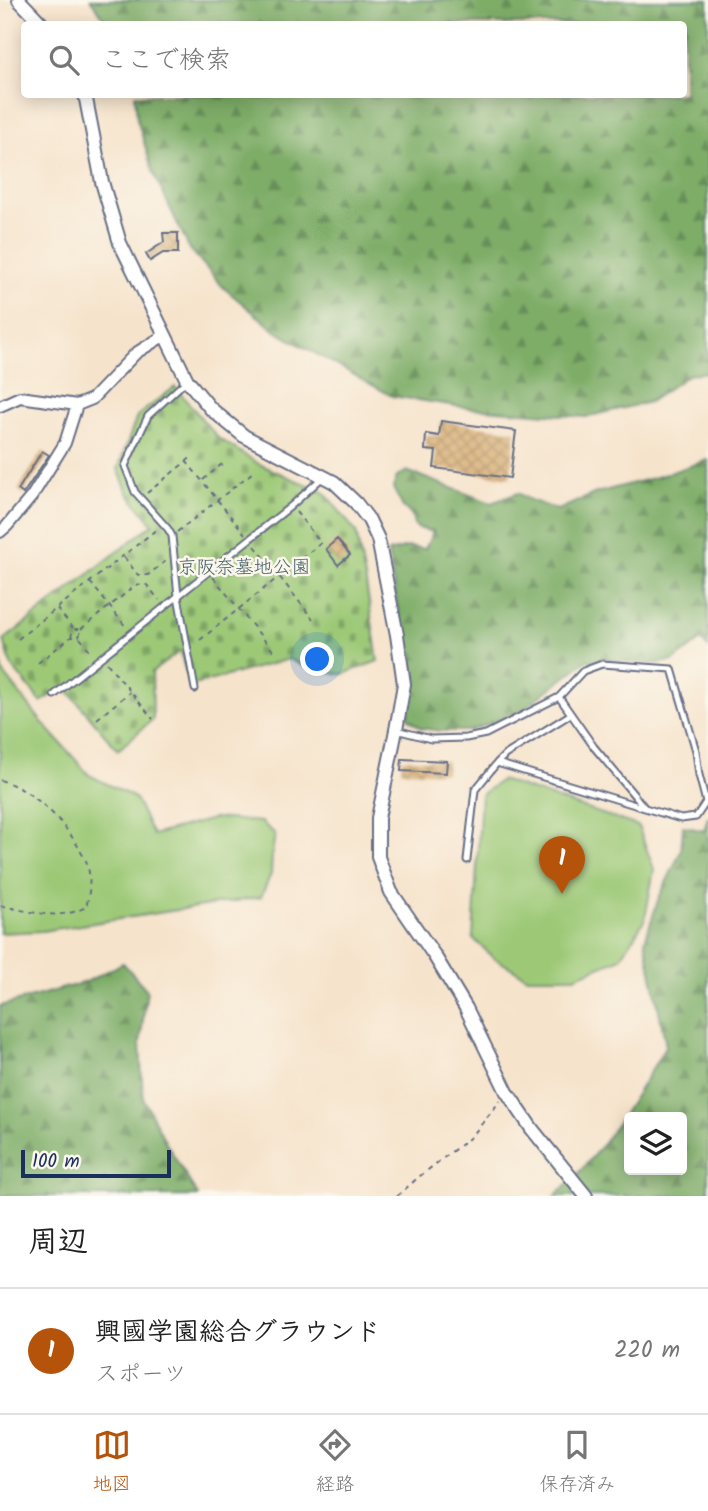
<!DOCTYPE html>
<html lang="ja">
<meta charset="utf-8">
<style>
body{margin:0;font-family:Kalam,"Klee One",sans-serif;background:#f6f6f6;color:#222}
.controls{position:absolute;right:21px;bottom:21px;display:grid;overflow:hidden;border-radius:7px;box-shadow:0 4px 18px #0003}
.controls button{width:63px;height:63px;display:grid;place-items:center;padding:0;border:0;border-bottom:2px solid #e0e0e0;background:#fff;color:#222;font:35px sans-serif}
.scale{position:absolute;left:21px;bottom:18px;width:150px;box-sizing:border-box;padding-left:7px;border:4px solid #1b2f5e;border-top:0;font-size:19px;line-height:24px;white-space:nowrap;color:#1b2f5e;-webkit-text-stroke:5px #fbf7ec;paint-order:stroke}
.you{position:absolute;left:318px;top:660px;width:24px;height:24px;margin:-18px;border:5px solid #fff;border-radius:50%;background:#1a73e8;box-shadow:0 0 0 10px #1a73e833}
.badge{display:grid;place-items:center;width:46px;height:46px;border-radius:50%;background:#b45309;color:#fff;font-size:23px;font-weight:700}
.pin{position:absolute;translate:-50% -58px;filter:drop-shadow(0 2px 4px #0008)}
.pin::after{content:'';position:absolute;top:37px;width:24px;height:21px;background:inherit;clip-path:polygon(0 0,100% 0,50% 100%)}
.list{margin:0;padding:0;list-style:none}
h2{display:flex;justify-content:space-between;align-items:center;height:91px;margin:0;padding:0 28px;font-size:30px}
h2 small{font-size:23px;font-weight:400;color:#767676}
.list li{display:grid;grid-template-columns:46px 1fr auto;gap:21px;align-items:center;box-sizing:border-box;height:126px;padding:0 28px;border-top:2px solid #e0e0e0}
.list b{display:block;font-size:26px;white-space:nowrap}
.list p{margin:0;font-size:23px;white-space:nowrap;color:#767676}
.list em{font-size:23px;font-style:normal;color:#767676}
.icon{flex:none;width:38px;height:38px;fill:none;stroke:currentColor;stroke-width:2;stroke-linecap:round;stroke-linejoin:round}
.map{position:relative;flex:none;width:708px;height:1196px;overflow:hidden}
.search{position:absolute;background:#fff;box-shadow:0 4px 18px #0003;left:21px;right:21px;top:21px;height:77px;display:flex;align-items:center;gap:18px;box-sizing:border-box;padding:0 24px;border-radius:7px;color:#767676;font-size:26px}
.sheet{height:217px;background:#fff}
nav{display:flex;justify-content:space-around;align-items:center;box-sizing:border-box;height:98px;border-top:2px solid #e0e0e0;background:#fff;font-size:19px;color:#767676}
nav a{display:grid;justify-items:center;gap:4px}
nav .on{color:#b45309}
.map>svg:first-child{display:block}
</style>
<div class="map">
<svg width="708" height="1196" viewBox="0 0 708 1196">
<defs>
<pattern id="forest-firs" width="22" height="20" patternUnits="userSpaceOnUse" patternTransform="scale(1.75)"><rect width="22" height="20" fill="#7ead68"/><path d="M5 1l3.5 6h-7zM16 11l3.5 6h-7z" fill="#668d59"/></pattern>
<pattern id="cemetery-stones" width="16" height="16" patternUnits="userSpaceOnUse" patternTransform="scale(1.75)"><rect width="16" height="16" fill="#9dc977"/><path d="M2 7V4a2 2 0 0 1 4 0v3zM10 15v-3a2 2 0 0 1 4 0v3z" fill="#7fa465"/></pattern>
<pattern id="building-cross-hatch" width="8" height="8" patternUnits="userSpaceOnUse" patternTransform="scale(1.75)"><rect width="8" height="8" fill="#d6aa6e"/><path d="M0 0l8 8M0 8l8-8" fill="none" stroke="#ad8b5e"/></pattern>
</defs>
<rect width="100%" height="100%" fill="#fbf7ec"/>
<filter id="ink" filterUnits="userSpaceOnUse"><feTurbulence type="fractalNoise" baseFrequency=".0143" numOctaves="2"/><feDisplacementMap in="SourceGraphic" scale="14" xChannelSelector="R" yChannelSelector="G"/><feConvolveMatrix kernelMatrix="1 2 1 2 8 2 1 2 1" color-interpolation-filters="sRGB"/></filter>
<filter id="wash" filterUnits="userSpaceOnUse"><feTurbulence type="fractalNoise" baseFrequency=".00686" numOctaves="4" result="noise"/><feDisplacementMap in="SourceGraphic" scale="28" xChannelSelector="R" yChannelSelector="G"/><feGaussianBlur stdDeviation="1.57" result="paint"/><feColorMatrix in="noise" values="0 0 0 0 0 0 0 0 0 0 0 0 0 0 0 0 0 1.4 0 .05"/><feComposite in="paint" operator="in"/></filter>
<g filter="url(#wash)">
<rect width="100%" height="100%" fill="#f6e3cb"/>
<path fill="#9dc977" stroke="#5c7c6a" stroke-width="2" d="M0,651l2,20 40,51 47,53 46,23 18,37 63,-17 45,4 14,12 -3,20 -1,20 -10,23 -219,34 -42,2z
M501,780l137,46 16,43 -9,50 -24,39 -46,19h-48l-33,-19 -21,-20 8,-143z"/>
<path fill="url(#forest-firs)" stroke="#4c6e63" stroke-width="2" fill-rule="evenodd" d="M91,0h617v372l-20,3 -39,27 -63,15 -116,-9 -78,-12 -115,-64 -53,-44 -35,-40 -36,-76 -16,-53 -2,-24 549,-1v-70h-576z
M708,460v188l-7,-8 -28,21 -21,3 -50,-5 -16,2 -65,50 -51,20h-29l-20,-3 -13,-10 4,-42 -12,-55 -12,-69 20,-5 17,2 8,-17 -15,-4 -4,-3 -2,-10 -9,-8 -10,-19 4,-11 10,-6 84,32 27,-10 12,7 28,10 38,-17 61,-16z
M708,817v379h-153c47,-41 79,-98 111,-150l-21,-106 13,-40 23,-49 2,-25 21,5zM629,1117h53v53h-53z
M123,963l24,27 -7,53 3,55 22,43 33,55h-198v-190l86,-24z"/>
<path fill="url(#cemetery-stones)" stroke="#5c7c6a" stroke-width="2" d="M175,387l43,51 41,26 66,29 31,39 10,51 12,78 -35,13 -28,-2 -26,-13 -99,27 -10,-35 -28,21 1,47 -35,31 -54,-64 -23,16 -30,-37 -7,-25 149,-116 -24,-29 -11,-26 19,-53z"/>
<g id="blocks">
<path fill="url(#building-cross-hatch)" d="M163,233h15v20h-15l-13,8 -4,-7 18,-12z
M441,421l75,10 -6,47 -76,-10 2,-17 -11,-1 1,-16 13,2z
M42,451l7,4 -26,39 -5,-4z
M337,539l13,16 -12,10 -12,-16z
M402,759l45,2 -1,12 -45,-2z"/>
</g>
</g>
<g filter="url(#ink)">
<use href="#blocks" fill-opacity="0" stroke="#686e84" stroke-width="2"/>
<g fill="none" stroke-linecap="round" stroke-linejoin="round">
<defs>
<path id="service" d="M186,381l-38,35 -23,50 10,26 33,37 4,7 6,60 17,93
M54,695l237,-189 32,-29
M559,697l35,50 50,60
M396,730l35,9 35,-1 20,-4 73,-37 24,-26 19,-7 70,5 24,82 3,24 7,27 -10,15 -15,2 -184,-56 -22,27 -8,70
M497,763l8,-8 66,-41"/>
<path id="minor" d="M0,406l20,-9 57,8 15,-6 44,-46 29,-18
M0,532l7,-6 25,-30 33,-53 12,-38"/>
<path id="tertiary" d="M19,0l23,24
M85,94l17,88 18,61 67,137 24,29 33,27 90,46 22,21 13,17 9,19 19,96 7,49 -8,46 -18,88v39l13,35 43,63 32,53 41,84 25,37 54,67"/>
</defs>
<use href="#service" stroke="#686e84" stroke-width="9"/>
<use href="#minor" stroke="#686e84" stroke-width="14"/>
<use href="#tertiary" stroke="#686e84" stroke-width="16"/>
<path stroke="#686e84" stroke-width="2" stroke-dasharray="5 5" stroke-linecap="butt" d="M186,461l59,73
M203,480l19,-16
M147,493l46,-37
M177,532l76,-60
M255,546l58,73
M124,557l14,18h10l19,-15
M213,577l61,75
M90,582l36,45
M57,609l16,19
M81,629l55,-44h11l12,15
M80,638l12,15
M18,639l139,-110
M200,640l121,-97 -25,-31
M38,663l33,-26h8l2,-8h-8l-2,8
M107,663l46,56
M97,719l33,-27
M0,780c33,10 62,39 79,68 2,5 6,10 8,15 4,14 3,30 -1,44 -28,14 -54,5 -83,-1l-3,1
M397,1196l23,-20 52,-40 28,-35"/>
<use href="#service" stroke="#fff" stroke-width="5"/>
<use href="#minor" stroke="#fff" stroke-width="10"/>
<use href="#tertiary" stroke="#fff" stroke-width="12"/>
</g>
</g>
<g text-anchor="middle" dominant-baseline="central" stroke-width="5" stroke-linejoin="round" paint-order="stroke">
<g font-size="19" fill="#425d66" stroke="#fbf7ec">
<text x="244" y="568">京阪奈墓地公園</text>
</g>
</g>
</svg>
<div class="controls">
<button><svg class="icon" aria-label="layers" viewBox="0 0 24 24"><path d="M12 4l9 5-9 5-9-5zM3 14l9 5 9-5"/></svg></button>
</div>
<div class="scale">100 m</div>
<div class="you"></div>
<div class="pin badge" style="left:562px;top:894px">1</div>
<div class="search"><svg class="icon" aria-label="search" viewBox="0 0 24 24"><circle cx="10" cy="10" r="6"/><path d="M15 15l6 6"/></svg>ここで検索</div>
</div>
<section class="sheet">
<h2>周辺<small></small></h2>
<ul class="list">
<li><span class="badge">1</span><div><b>興國学園総合グラウンド</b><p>スポーツ</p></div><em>220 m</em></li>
</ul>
</section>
<nav>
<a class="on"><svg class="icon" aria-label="map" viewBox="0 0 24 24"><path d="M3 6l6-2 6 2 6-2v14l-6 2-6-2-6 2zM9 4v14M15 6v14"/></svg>地図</a>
<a><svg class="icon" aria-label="directions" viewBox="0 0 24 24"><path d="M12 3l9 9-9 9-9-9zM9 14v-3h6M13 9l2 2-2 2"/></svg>経路</a>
<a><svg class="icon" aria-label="saved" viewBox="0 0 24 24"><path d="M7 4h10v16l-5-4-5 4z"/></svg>保存済み</a>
</nav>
